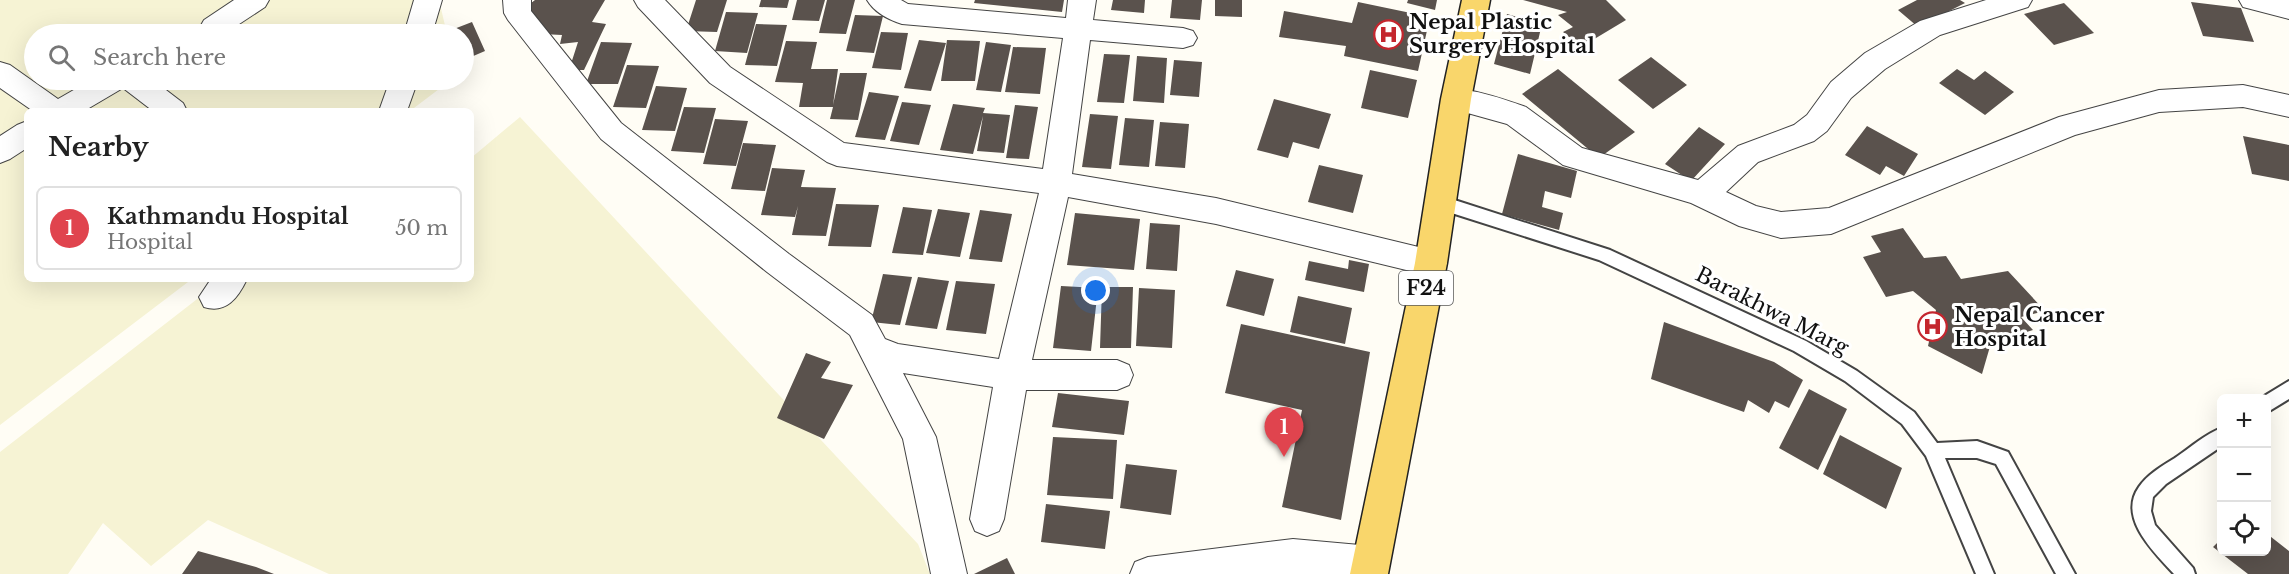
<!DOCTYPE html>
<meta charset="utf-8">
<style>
body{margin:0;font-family:"Libre Baskerville",serif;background:#f2f2f2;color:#222}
.controls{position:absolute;right:18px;bottom:18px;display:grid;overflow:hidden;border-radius:9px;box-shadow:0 6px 24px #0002}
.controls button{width:54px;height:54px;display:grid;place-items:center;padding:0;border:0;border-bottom:2px solid #e0e0e0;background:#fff;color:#222;font:30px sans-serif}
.you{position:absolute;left:1096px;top:291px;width:21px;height:21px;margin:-15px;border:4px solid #fff;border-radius:50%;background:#1a73e8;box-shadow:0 0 0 9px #1a73e833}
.badge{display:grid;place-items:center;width:39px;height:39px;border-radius:50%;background:#ea580c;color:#fff;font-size:20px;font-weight:700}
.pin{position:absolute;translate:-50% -50px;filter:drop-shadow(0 2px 3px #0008)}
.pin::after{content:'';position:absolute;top:32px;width:21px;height:18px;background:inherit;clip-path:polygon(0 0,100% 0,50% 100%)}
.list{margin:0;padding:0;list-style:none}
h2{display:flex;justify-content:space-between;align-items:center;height:78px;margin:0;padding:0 24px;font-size:26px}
h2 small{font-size:20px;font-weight:400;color:#767676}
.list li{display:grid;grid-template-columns:39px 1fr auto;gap:18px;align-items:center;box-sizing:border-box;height:84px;margin:0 12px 12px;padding:0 12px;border:2px solid #e0e0e0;border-radius:9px}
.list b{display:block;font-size:22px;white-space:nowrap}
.list p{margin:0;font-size:20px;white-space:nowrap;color:#767676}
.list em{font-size:20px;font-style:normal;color:#767676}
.icon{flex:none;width:33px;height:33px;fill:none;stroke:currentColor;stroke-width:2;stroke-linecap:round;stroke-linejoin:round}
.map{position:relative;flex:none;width:2289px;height:574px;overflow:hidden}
.search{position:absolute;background:#fff;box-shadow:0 6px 24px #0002;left:24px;top:24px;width:450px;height:66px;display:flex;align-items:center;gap:15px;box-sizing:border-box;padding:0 21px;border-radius:33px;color:#767676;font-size:22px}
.panel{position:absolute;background:#fff;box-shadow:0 6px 24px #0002;left:24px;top:108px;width:450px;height:174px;border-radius:9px}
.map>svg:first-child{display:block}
</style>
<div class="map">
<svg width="2289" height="574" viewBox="0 0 2289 574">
<rect width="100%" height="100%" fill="#fffdf5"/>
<path fill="#f6f3d4" d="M0,0h439l8,34h-413v46h417l-41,31h-383v168h165l-192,146z
M520,117l398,427 12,30h-601l-121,-54 -57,46 -48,-43 -35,51h-68v-122l223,-173h248v-121z"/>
<path fill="#5a524d" d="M535,0h70l-13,22 14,2 -22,46h-15l9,-28 -18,2 2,-9 -20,-1 -20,-24z
M696,0h31l-10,32 -31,-1z
M761,0h28l-2,8 -28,-1z
M797,0h28l-6,21 -27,-1z
M827,0h28l-9,34 -27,-1z
M975,0h89l-2,12 -88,-9z
M1113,0h32l-1,13 -33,-3z
M1172,0h30l-2,20 -30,-2z
M1215,0h27v17l-27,-1z
M1408,0h29l-2,10 -28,-7z
M1523,0h83l20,20 -45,27 -18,-15 10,-5 -15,-12 9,-3z
M1917,0h43l5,3 -47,24 -20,-17z
M1358,2l72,15 -12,54 -74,-15 2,-10 -67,-9 5,-26 68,12z
M2191,2l50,6 13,34 -51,-6z
M2064,3l30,30 -40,12 -30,-31z
M726,12l32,1 -11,40 -32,-2z
M1507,14l35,10 -12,50 -36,-10z
M855,15l28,1 -9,37 -28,-2z
M472,22l13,29 -21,9v-26h-23z
M756,24l31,1 -10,41 -32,-1z
M881,32l27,1 -7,37 -29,-2z
M919,40l27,3 -15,48 -27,-3z
M947,40l33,1 -5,40h-34z
M786,41l31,1 -6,27h27l-5,36 7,-32h27l-9,47 -28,-1 3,-12h-34l4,-24 -28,-1z
M601,42l31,1 -14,41h-32z
M986,42l25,3 -10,47 -25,-2z
M1013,47l33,1 -6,46 -35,-2z
M1104,54l26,1 -6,48 -27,-1z
M1137,56l30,2 -3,45 -31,-2z
M1651,57l36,28 -34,24 -35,-29z
M1174,60l28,2 -3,35 -29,-2z
M627,65l32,1 -13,42 -33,-1z
M1558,69l77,63 -36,26 -77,-64z
M1957,69l17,11 11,-9 29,21 -29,23 -46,-32z
M1370,70l47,10 -9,38 -47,-10z
M656,86l31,2 -12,43 -33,-1z
M869,92l30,4 -14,44 -30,-3z
M1274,99l57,15 -12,35 -26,-7 -5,16 -31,-8z
M902,102l29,3 -12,40 -29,-4z
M953,104l32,4 -2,5 27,2 -6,38 -27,-2 6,-35 -10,38 -33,-4z
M1015,105l23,2 -9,52 -23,-1z
M684,107l32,1 -12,45 -33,-2z
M1090,114l28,2 -7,53 -29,-2z
M1125,118l29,2 -5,47 -30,-2z
M715,119l33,2 -12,45 -33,-2z
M1160,122l29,2 -4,44 -30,-2z
M1867,126l51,28 -14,22 -18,-10 -6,9 -35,-20z
M1699,127l26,17 -34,37 -26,-17z
M2243,136l46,9v36l-37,-7z
M743,143l33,2 -11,46 -34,-2z
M1518,154l59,17 -6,27 -26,-7 -3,16 21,6 -4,17 -57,-16z
M1319,165l44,10 -10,38 -45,-11z
M772,168l33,2 -4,17 35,1 -10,48 -34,-1 6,-29 -3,11 -34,-2z
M836,204l43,1 -8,42 -43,-1z
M903,207l29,3 -9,45 -31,-2z
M938,209l32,4 -10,44 -34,-4z
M980,210l32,4 -10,48 -33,-3z
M1075,213l65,6 -6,51 -67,-5z
M1150,223l30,2 -3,46 -31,-2z
M1903,228l21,30 22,-2 15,23 47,-8 37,40 -24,6 12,13 -42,13 -9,31 -54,-28 8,-36 -23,-19 -27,6 -23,-40 18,-5 -10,-16z
M1349,260l20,4 -5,28 -59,-12 4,-19 39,8z
M1236,270l38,9 -10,37 -38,-10z
M883,274l29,3 -12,48 -29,-3z
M918,277l31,4 -12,48 -32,-4z
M956,281l39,3 -9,50 -40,-4z
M1061,286l37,2 -7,63 -38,-3z
M1102,287h31l-2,61h-31z
M1139,288l36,2 -3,58 -36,-2z
M1298,296l54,12 -7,36 -55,-12z
M1664,322l110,40 29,18 -14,28 -14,-7 -6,12 -21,-13 -4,12 -93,-33z
M1241,324l129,28 -29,168 -59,-13 20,-97 -77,-17z
M806,353l25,9 -10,16 32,7 -29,54 -47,-21z
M1809,389l38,20 -29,61 -39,-22z
M1058,393l71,8 -5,34 -72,-8z
M1840,435l62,33 -16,41 -63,-35z
M1053,437l64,3 -4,59 -66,-4z
M1126,464l51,6 -6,45 -51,-7z
M1046,504l64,7 -5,38 -64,-7z
M2266,533l23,18v23h-41l-35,-27 9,-9v14h44z
M198,551l58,16 18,7h-92z
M1007,558l8,16h-41z"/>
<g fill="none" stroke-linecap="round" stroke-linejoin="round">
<defs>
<path id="lane" d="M1442,196l168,54 196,91 51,30 57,41 23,31 40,-2 31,11 67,122h-19l-60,-110 -19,-6h-32l49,116h-18l-50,-118 -24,-32 -57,-43 -51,-30 -195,-91 -163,-52 -2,-5 2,-5z
M2289,381v18l-23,14v-15h-5z
M2222,428v18l-56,38 -13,13 -2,14 4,14 38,43 2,6h-21c-19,-21 -57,-56 -35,-87 9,-13 23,-21 36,-29 15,-10 30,-24 47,-30z"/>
<path id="street" d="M234,0h35l-4,7 -41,27h-20l-4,-7 4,-7z
M414,0h28l-10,34h-28z
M503,0h28v11l90,112 168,131 83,61 13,24 13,5 101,15 40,-166 -202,-27 -10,-4 -117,-79 -72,-76 -4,-7h31l65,67 114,76 199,26 20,-131 -161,-14c-13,-4 -28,-12 -35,-24h34l7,4 158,14 2,-18h28l-3,20 90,8 10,3 4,7 -4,7 -10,3 -93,-8 -18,134 144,24 215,52 11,4 5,9 -5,9 -11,4 -215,-52 -148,-27 -36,163h85l12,5 4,10 -4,10 -12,5h-91l-22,129 -5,12 -12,5 -12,-5 -5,-12 23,-132 -90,-14 33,64 31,137h-36l-28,-135 -53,-104 -83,-63 -166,-133 -93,-119 -4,-7z
M1986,0h46l-4,7 -88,28 -55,34 -34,29 -24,33 -13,10 -56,21 -32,30 30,14 25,6 48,-4 230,-91 100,-27 84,-5 46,10v22l-46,-10 -84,5 -84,23 -244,99 -50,4 -42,-12 -48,-23 -128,-38 -56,-41 -61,-17 -4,-8 4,-8c19,-6 60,9 80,16l56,41 116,32 40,-34 56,-21 13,-10 24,-33 34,-29 55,-32z
M2239,0h50v19l-46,-12z
M0,62l10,3 48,34 33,-19h62l30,23 4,8h-34l-30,-23 -39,23h-51l-33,-23z
M390,80h28l-11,31h-28z
M27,121v27l-17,11 -10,4v-27l17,-11z
M211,279h36c-9,19 -21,35 -43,28l-5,-10z
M1293,539l78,7 13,5 5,12 -5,11h-254l5,-12 13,-5z"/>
<path id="primary" d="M1462,0h28l-19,99 -24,164 -59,311h-38l65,-311 26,-164z"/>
</defs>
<use href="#lane" stroke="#444" stroke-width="4"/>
<use href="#street" stroke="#444" stroke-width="2"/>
<use href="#primary" stroke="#222" stroke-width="3"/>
<use href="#lane" fill="#fff" fill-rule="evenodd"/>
<use href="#street" fill="#fff" fill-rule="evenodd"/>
<use href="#primary" fill="#f9d66b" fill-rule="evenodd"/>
</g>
<defs>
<symbol id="hospital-ring" viewBox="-11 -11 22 22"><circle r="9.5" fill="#fff" stroke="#c4262e" stroke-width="1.5"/><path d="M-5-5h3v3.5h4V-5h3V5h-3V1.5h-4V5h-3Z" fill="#c4262e"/></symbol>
</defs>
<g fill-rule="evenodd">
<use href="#hospital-ring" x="1372" y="18" width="33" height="33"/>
<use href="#hospital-ring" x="1916" y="310" width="33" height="33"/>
</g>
<g text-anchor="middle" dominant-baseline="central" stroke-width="6" stroke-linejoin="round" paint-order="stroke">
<rect fill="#fff" stroke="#585858" stroke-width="1.5" x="1399" y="271" width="54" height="34" rx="4.5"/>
<g font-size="20" font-weight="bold" fill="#111">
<text x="1426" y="288">F24</text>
</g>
<g font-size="21" font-weight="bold" fill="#111" stroke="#fff" text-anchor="start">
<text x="1409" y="22">Nepal Plastic<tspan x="1409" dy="24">Surgery Hospital</tspan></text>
<text x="1954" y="315">Nepal Cancer<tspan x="1954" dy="24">Hospital</tspan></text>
</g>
<g font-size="21" fill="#111" stroke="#fff">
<text transform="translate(1772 311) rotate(27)">Barakhwa Marg</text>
</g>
</g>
</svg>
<div class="controls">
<button>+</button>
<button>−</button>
<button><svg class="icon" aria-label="locate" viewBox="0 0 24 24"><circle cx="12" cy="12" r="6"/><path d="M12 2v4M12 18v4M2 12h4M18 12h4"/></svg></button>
</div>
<div class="you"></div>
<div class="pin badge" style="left:1284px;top:457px;background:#e0444e">1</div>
<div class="search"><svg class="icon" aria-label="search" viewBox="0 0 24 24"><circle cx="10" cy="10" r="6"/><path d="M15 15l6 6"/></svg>Search here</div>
<section class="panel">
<h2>Nearby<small></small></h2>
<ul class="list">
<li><span class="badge" style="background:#e0444e">1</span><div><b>Kathmandu Hospital</b><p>Hospital</p></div><em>50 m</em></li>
</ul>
</section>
</div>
